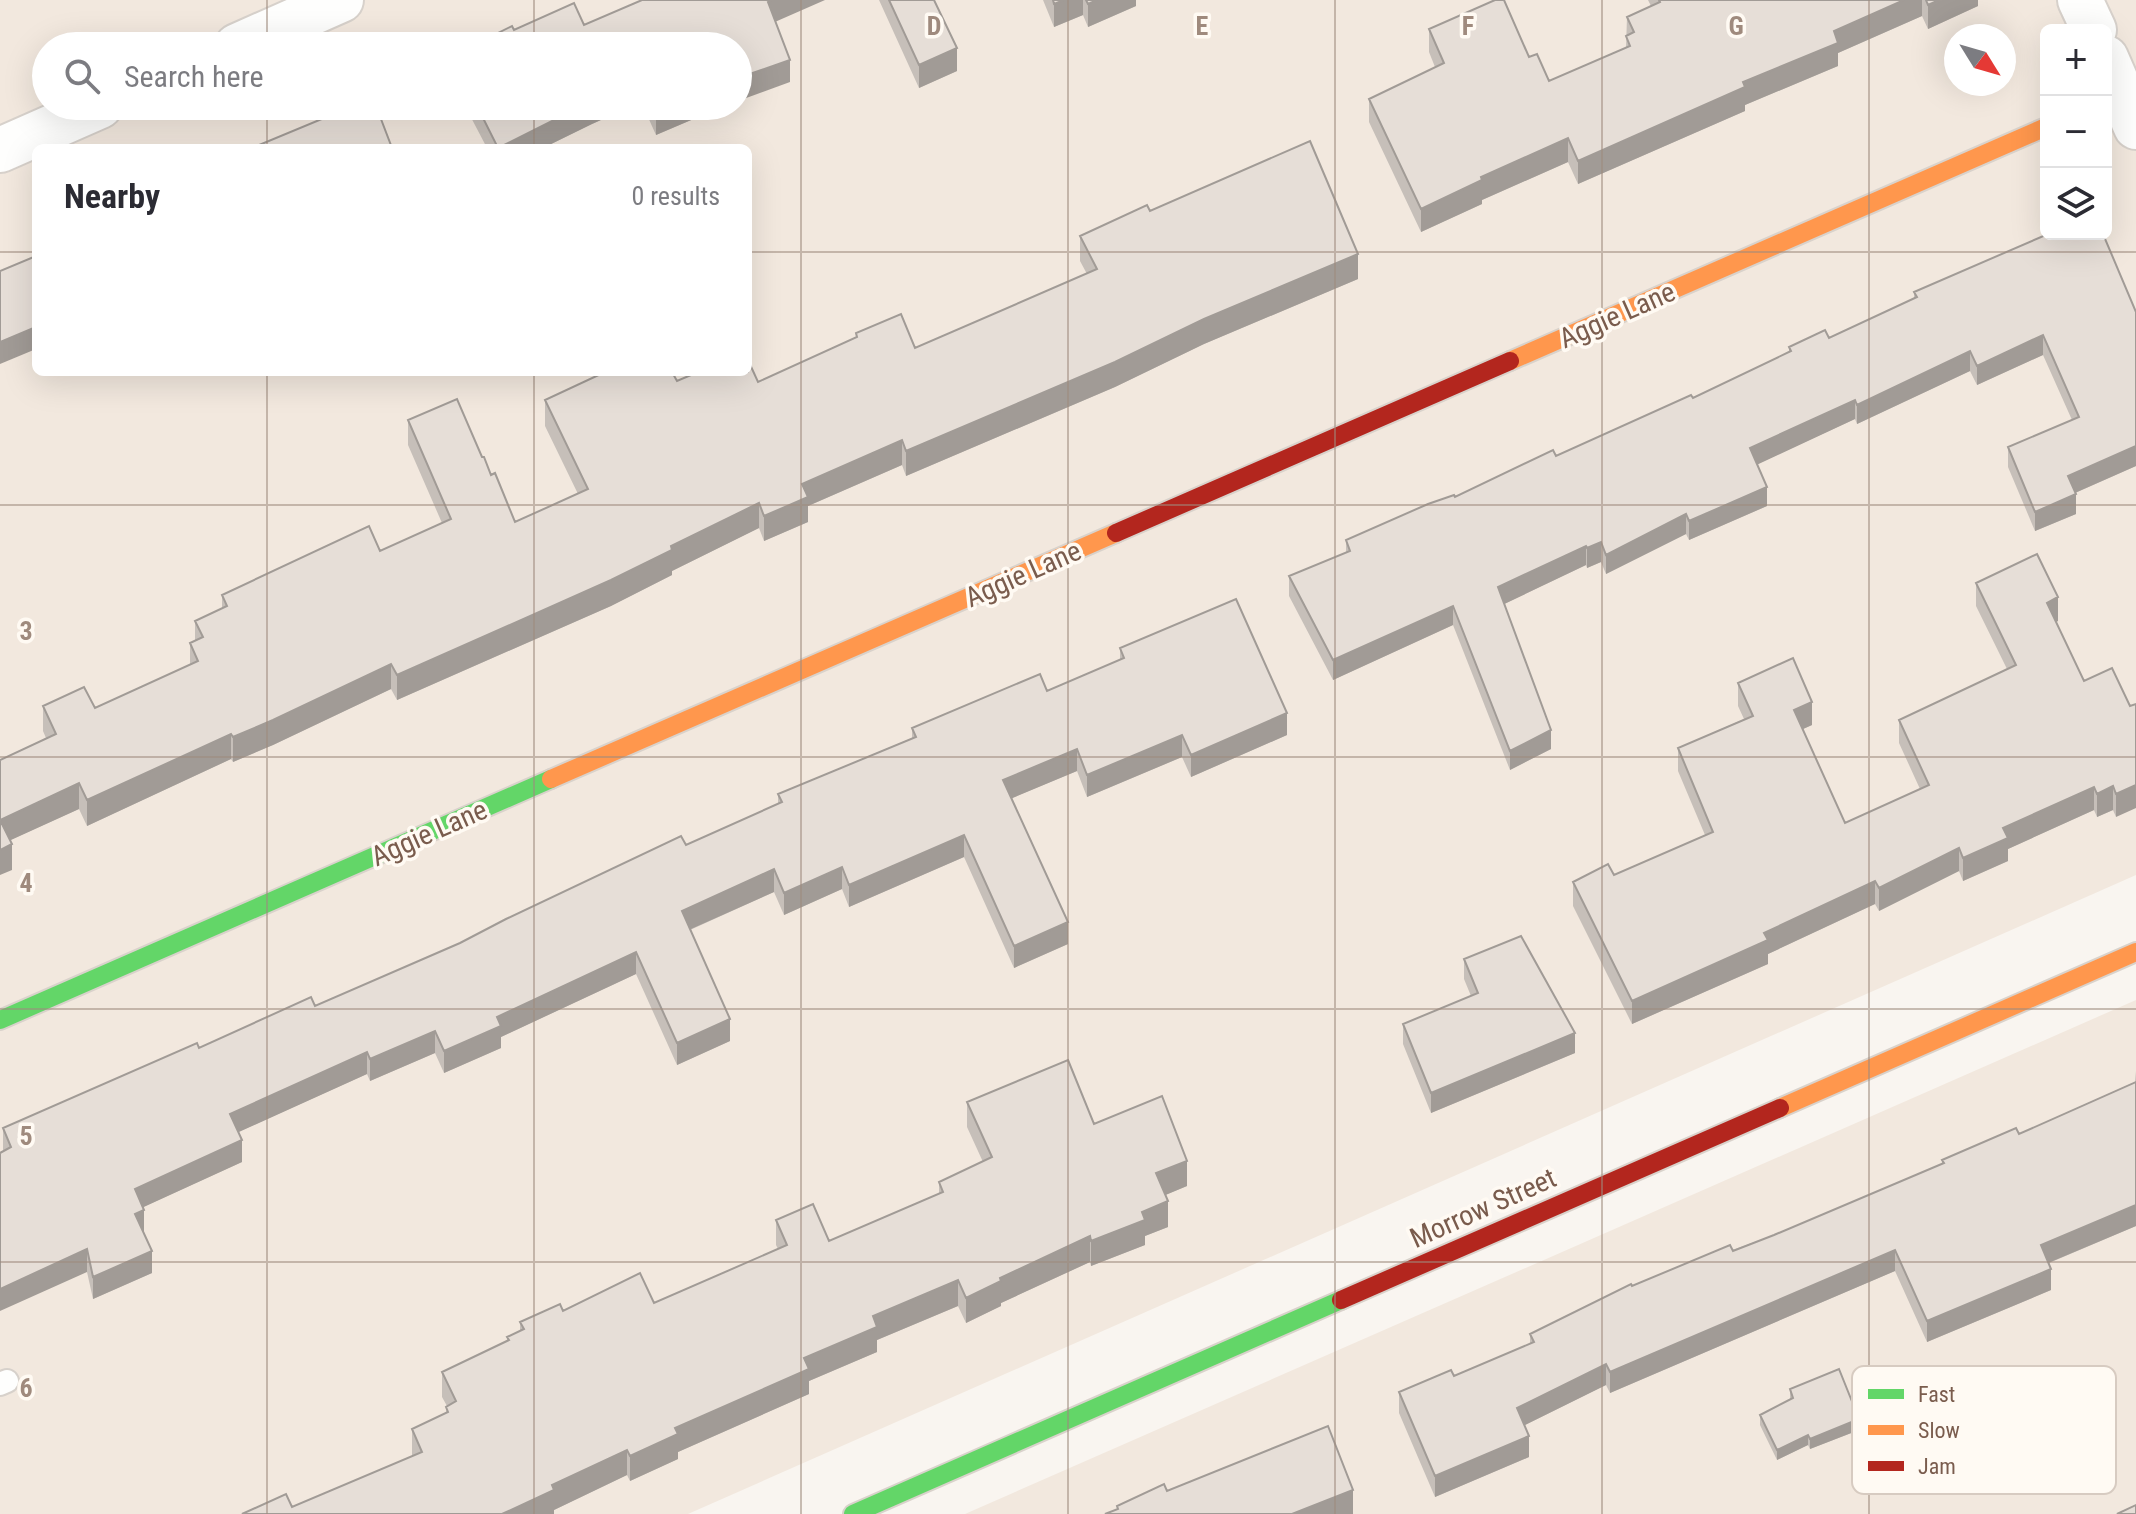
<!DOCTYPE html>
<meta charset="utf-8">
<style>
body{margin:0;font-family:"Roboto Condensed",sans-serif;background:#f7f7f7;color:#2b2b33}
.controls{position:absolute;right:24px;top:24px;display:grid;overflow:hidden;border-radius:12px;box-shadow:0 8px 32px #0002}
.controls button{width:72px;height:72px;display:grid;place-items:center;padding:0;border:0;border-bottom:2px solid #e1e1e2;background:#fff;color:#2b2b33;font:40px sans-serif}
.compass{position:absolute;left:1944px;top:24px;width:72px;height:72px;border-radius:50%;background:#fff;box-shadow:0 8px 32px #0002;rotate:127deg}
.list{margin:0;padding:0;list-style:none}
h2{display:flex;justify-content:space-between;align-items:center;height:104px;margin:0;padding:0 32px;font-size:34px}
h2 small{font-size:26px;font-weight:400;color:#7c7c81}
.icon{flex:none;width:44px;height:44px;fill:none;stroke:currentColor;stroke-width:2;stroke-linecap:round;stroke-linejoin:round}
.map{position:relative;flex:none;width:2136px;height:1514px;overflow:hidden}
.search{position:absolute;background:#fff;box-shadow:0 8px 32px #0002;left:32px;top:32px;width:720px;height:88px;display:flex;align-items:center;gap:20px;box-sizing:border-box;padding:0 28px;border-radius:44px;color:#7c7c81;font-size:30px}
.panel{position:absolute;background:#fff;box-shadow:0 8px 32px #0002;left:32px;top:144px;width:720px;height:232px;border-radius:12px}
.map>svg:first-child{display:block}
</style>
<div class="map">
<svg width="2136" height="1514" viewBox="0 0 2136 1514">
<rect width="100%" height="100%" fill="#f9f5f0"/>
<path fill="#f2e8de" fill-rule="evenodd" d="M0,0h2136v875l-1448,639h-688zM2046,30h60v204h-60zM1956,36h48v48h-48zM46,46h692v60h-692zM36,148h712v224h-712z
M2136,1000v514h-1171z"/>
<g fill="none" stroke-linecap="round" stroke-linejoin="round">
<defs>
<path id="lane" d="M0,1384l7,-3"/>
<path id="street" d="M2080,0l14,30
M237,46l104,-46
M2106,58l30,69
M0,150l100,-44"/>
<path id="fast" d="M0,1020l551,-241
M853,1514l488,-214"/>
<path id="slow" d="M1510,361l536,-234
M551,779l565,-246
M1780,1108l356,-156"/>
<path id="jam" d="M1116,533l394,-172
M1341,1300l439,-192"/>
</defs>
<use href="#lane" stroke="#d7d1cb" stroke-width="26"/>
<use href="#street" stroke="#d7d1cb" stroke-width="48"/>
<use href="#fast" stroke="#d9d2cb" stroke-width="22"/>
<use href="#slow" stroke="#d9d2cb" stroke-width="22"/>
<use href="#jam" stroke="#d9d2cb" stroke-width="22"/>
<use href="#lane" stroke="#fefefd" stroke-width="22"/>
<use href="#street" stroke="#fefefd" stroke-width="44"/>
<use href="#fast" stroke="#63d668" stroke-width="18"/>
<use href="#slow" stroke="#ff974d" stroke-width="18"/>
<use href="#jam" stroke="#b3261e" stroke-width="18"/>
</g>
<path fill="#c6bfb9" d="M879,0h55l23,71 -38,17z
M1043,0h93v6l-48,21 -5,-12 -29,12z
M1648,0h330v6l-50,23 -6,-13 -84,37v13l-93,39v6l-167,73 -10,-22 -86,38v4l-61,28 -52,-110v-23l66,-32 -6,-15v-23l100,28 20,24 77,-33 1,-31 24,-11z
M465,106h167l-40,18 -49,24h-56z
M643,106h81l-68,29z
M1150,211l208,68 -154,65 -89,43 -209,89 -4,-11 -94,41v16l-44,19 -5,-13 -87,43v4l-61,31 -214,94 -6,-11 -118,56 -40,17 -2,-3 -144,67 -8,-17 -69,31 2,30 -12,-110 46,-22 -3,-7v-25l52,2 95,-43v-22l5,-3v-19l27,-13v-13l158,-44 62,-28 -34,-78v-25l74,37 33,65 63,-28 -33,-68v-26l132,-19 81,1 98,-45v-4l59,15 172,-74 -7,-13v-25z
M2048,234l88,232 -61,27 1,21 -41,17 -27,-64v-20l64,-27 -29,-65 -66,30 -7,-14 -113,53 -2,-5 -98,45 10,42 -78,34 -3,-6 -80,40 -5,-12 -14,6 -1,-3 -82,39 47,145 -41,21 -57,-145 -120,55 -44,-84v-20l57,-23v-13l210,-84 137,-58 96,-46v-5l40,-9 85,-40v-6z
M1976,583l82,38 -2,1 28,59 46,25 -14,111 -3,-7 -16,7 -3,-7 -86,39v12l-45,20 -4,-10 -80,40 -4,-7 -107,50v10l-136,60 -59,-118v-24l41,-7 91,-40 -27,-64v-23l66,-29 -6,-13v-23l74,42 -9,4 42,94 75,-34 -21,-46v-23l108,-51 -31,-63z
M1120,648l167,87 -96,42 -9,-20 -95,40 -10,-26 -65,27 56,146 -54,24 -50,-111 -115,50 -7,-18 -58,26 -10,-23 -84,38 40,111 -53,24 -41,-91 -135,63v11l-57,25 -9,-20 -65,28 -3,-7 -129,58 4,30 -99,45 1,25h-1l9,41 -59,26 -6,-27 -84,-121v-23l196,-80 116,-42 371,-161 92,-41v-10l134,-56v-10l135,-37 73,-31z
M1464,959l111,94 -144,60 -28,-69v-20l68,-28 -7,-17z
M2136,1071v155l-87,37 2,27 -124,52 -32,-71 -285,122 -4,-8 -81,40 4,32 -94,40 -36,-84v-21l55,-16 76,-32v-10l102,-48 142,-51 168,-71v-4l77,-26 116,-52z
M967,1102l127,22 93,62 -22,9 3,32 -23,9v9l-54,21 -1,-4 -89,41v3l-35,17 -8,-17 -81,34v12l-68,29v13l-131,58v7l-48,22 -3,-6 -73,35v4l-262,-7 120,-51v-27l34,-16 1,-7 -5,-9v-25l65,-31v-4l13,-6v-9l43,-11 91,-8 124,-54 -2,-4v-25l53,21 110,-47v-12l44,-20 -16,-35z
M1790,1389l69,41 -49,19 -2,-4 -31,15 -17,-35v-10l30,-15z"/>
<path fill="#a19b96" d="M773,0h52l-57,25v-23z
M1064,0h19v15l-29,12v-23z
M1097,0h39v6l-48,21v-23z
M1904,0h18v16l-84,37v13l-93,39v6l-167,73v-23l165,-79 91,-51z
M1939,0h39v6l-50,23v-24z
M957,48v23l-38,17v-23z
M790,60v22l-52,19v-23z
M582,106h50l-40,18 -49,24h-45z
M670,106h54l-68,29v-23z
M1568,138v24l-86,38v4l-61,28v-23l60,-32z
M1358,254v25l-154,65 -89,43 -209,89v-25l298,-132z
M36,327v22l-36,15v-22z
M2043,335v20l-66,30v-19z
M1970,351v20l-113,53v-19z
M1855,400v19l-105,49v-20z
M902,440v25l-94,41v16l-44,19v-25l38,-32z
M2136,446v20l-68,30v-20z
M1767,487v19l-78,34v-19z
M2076,494v20l-41,17v-19z
M759,503v25l-87,43v4l-61,31 -214,94v-25l274,-129z
M1686,514v20l-80,40v-19z
M1601,542v20l-14,6v-20z
M1586,546v19l-88,42v-20z
M2058,597v24l-11,5v-23z
M1453,606v19l-120,55v-20z
M391,664v25l-118,56 -40,17v-25z
M1812,702v23l-18,8v-23z
M1287,713v22l-96,42v-22z
M1551,730v19l-41,21v-19z
M231,734v25l-144,67v-26z
M1182,735v22l-95,40v-22z
M1077,749v22l-74,31v-22z
M79,783v26l-79,36v-25z
M2136,785v23l-20,9v-23z
M2113,786v24l-16,7v-23z
M2094,787v23l-86,39v12l-45,20v-23l40,-30z
M964,835v22l-115,50v-22z
M12,844v26l-12,5v-25z
M1959,848v23l-80,40v-23z
M842,867v22l-58,26v-22z
M774,869v23l-92,41v-22z
M1875,881v23l-107,50v10l-136,60v-23l132,-68z
M1068,922v22l-54,24v-22z
M636,952v22l-135,63v11l-57,25v-22l53,-34z
M730,1019v22l-53,24v-22z
M435,1031v22l-65,28v-22z
M1575,1033v20l-144,60v-20z
M367,1052v22l-137,62v-22z
M242,1140v22l-107,49v-22z
M1187,1161v25l-31,13v-26z
M1168,1201v26l-23,9v9l-54,21v-25l51,-29z
M2136,1205v21l-95,40v-21z
M144,1210v22l-9,4v-22z
M1090,1236v26l-89,41v3l-35,17v-25l34,-20z
M87,1249v23l-87,39v-22z
M1895,1250v21l-285,122v-21z
M152,1251v22l-59,26v-22z
M2051,1269v21l-124,52v-21z
M958,1280v26l-81,34v12l-68,29v13l-131,58v7l-48,22v-25l45,-28 129,-70 69,-42z
M1606,1364v21l-89,44v-21z
M1859,1419v11l-49,19v-10z
M1808,1435v10l-31,15v-10z
M1529,1436v21l-94,40v-21z
M627,1450v25l-73,35v4h-52l50,-29z
M1353,1490v24h-61z"/>
<path fill="#e6ded7" stroke="#a19b96" stroke-width="2" d="M642,0h131l-5,2 22,58 -52,18v-32h-266l40,-20 2,4 60,-27 10,22z
M889,0h45l23,48 -38,17z
M1053,0h11l-10,4z
M1086,0h11l-9,4z
M1495,0h9l25,57 8,-3 12,27 81,-35 -4,-10 8,-4 -7,-15 33,-15 -1,-2h245l-70,31 4,12 -95,39 2,5 -167,74 -10,-23 -87,39 1,3 -61,29 -52,-110 75,-36 -15,-34z
M1926,0h13l-11,5z
M353,106h15v1l8,-1 16,42h-140z
M477,106h105l-84,42z
M653,106h17l-14,6z
M1310,141l48,113 -154,65 -89,43 -209,89 -4,-11 -100,44 6,13 -44,19 -5,-13 -88,43 1,4 -61,30 -214,95 -6,-11 -118,56 -40,17 -2,-3 -144,66 -8,-17 -79,37 12,24 -12,6v-90l56,-26 -13,-28 41,-19 11,21 103,-47 -8,-18 13,-6 -8,-16 32,-15 -5,-11 147,-69 11,25 71,-32 -43,-99 49,-21 25,58h2l7,18 4,-2 20,49 73,-33 -43,-89 60,-28h67l5,9 21,-9h50v-12l10,22 99,-45 -1,-4 45,-19 14,34 182,-79 -17,-33 67,-31 3,6z
M2048,234h55l33,78v134l-68,30 8,18 -41,18 -27,-65 71,-30 -36,-82 -66,31 -7,-15 -113,54 -2,-5 -105,48 17,39 -78,34 -3,-7 -80,41 -5,-13 -14,6 -1,-2 -88,41 53,143 -41,21 -57,-145 -120,54 -44,-84 61,-25 -4,-11 82,-36 26,-9 1,2 98,-47 3,6 135,-61 2,3 98,-47 -2,-4 36,-17 4,8 88,-41 -3,-5z
M36,256v71l-36,15v-71z
M2037,554l21,43 -11,6 37,78 28,-13 18,38 6,-2v81l-20,9 -3,-8 -16,8 -3,-7 -91,41 5,10 -45,20 -4,-10 -80,40 -4,-7 -111,52 4,7 -136,61 -59,-119 35,-18 6,11 99,-43 -35,-84 75,-32 -15,-33 55,-25 19,44 -18,8 51,113 84,-38 -30,-65 117,-55 -40,-82z
M1236,599l51,114 -96,42 -9,-20 -95,40 -10,-26 -74,31 65,142 -54,24 -50,-111 -115,50 -7,-18 -58,26 -10,-24 -92,42 48,108 -53,24 -41,-91 -139,65 4,9 -57,25 -9,-20 -65,28 -3,-7 -137,62 12,26 -107,49 9,21 -9,4 17,37 -59,26 -6,-28 -87,40v-136l11,-6 -8,-19 194,-85 2,5 112,-51 4,9 145,-63 46,-24 175,-83 5,9 96,-43 -4,-8 138,-57 -4,-9 128,-54 7,17 77,-33 -4,-10z
M1521,936l54,97 -144,60 -28,-69 75,-31 -14,-34z
M1068,1060l26,64 68,-28 25,65 -31,12 12,28 -26,11 3,8 -54,21 -1,-5 -90,42 1,3 -35,17 -8,-18 -85,36 4,11 -73,31 5,11 -134,59 3,6 -48,22 -3,-6 -75,35 2,5 -52,24h-260l44,-20 6,13 130,-55 -10,-23 36,-17 -2,-5 10,-6 -14,-29 67,-32 -2,-3 17,-8 -4,-7 40,-18 3,7 77,-38 14,30 133,-58 -11,-25 37,-16 16,37 114,-49 -4,-10 53,-25 -25,-55z
M2136,1082v123l-95,40 10,24 -124,52 -32,-71 -285,122 -4,-8 -89,44 12,28 -94,40 -36,-84 52,-22 3,6 80,-34 -4,-8 101,-50 1,2 98,-41 3,6 41,-16 170,-72 -2,-3 74,-32 3,6z
M1839,1369l20,50 -49,20 -2,-4 -31,15 -17,-35 33,-17 -3,-9z
M1328,1426l25,64 -61,24h-187l13,-5 -1,-3 47,-22 3,7z
M2136,1505v9h-19z"/>
<path fill="none" stroke="#9f8a7d" stroke-width="2" stroke-opacity="0.55" d="M267,0v46M534,0v46M801,0v1514M1068,0v1514M1335,0v1514M1602,0v1514M1869,0v1514M267,106v42M534,106v42M0,252h36M748,252h1388M267,372v1142M534,372v1142M0,505h2136M0,757h2136M0,1009h2136M0,1262h2136"/>
<g text-anchor="middle" dominant-baseline="central" stroke-width="7" stroke-linejoin="round" paint-order="stroke">
<g font-size="28" fill="#7a5c4d" stroke="#fffaf3">
<text transform="translate(1617 315) rotate(-24)">Aggie Lane</text>
<text transform="translate(1023 574) rotate(-24)">Aggie Lane</text>
<text transform="translate(429 833) rotate(-24)">Aggie Lane</text>
<text transform="translate(1483 1208) rotate(-24)">Morrow Street</text>
</g>
</g>
<rect x="1852" y="1366" width="264" height="128" rx="12" fill="#fffaf3" stroke="#d7cbc1" stroke-width="2"/>
<rect x="1868" y="1389" width="36" height="10" fill="#63d668"/>
<rect x="1868" y="1425" width="36" height="10" fill="#ff974d"/>
<rect x="1868" y="1461" width="36" height="10" fill="#b3261e"/>
<g font-size="22" fill="#7a5c4d">
<text x="1918" y="1402">Fast</text>
<text x="1918" y="1438">Slow</text>
<text x="1918" y="1474">Jam</text>
</g>
<g font-size="26" text-anchor="middle" font-weight="bold" fill="#9f8a7d" stroke="#fffaf3" stroke-width="7" stroke-linejoin="round" paint-order="stroke">
<text x="934" y="35">D</text>
<text x="1202" y="35">E</text>
<text x="1468" y="35">F</text>
<text x="1736" y="35">G</text>
<text x="26" y="640">3</text>
<text x="26" y="892">4</text>
<text x="26" y="1145">5</text>
<text x="26" y="1397">6</text>
</g>
</svg>
<div class="controls">
<button>+</button>
<button>−</button>
<button><svg class="icon" aria-label="layers" viewBox="0 0 24 24"><path d="M12 4l9 5-9 5-9-5zM3 14l9 5 9-5"/></svg></button>
</div>
<svg class="compass" viewBox="-18 -18 36 36"><path d="M0-13l5 13h-10z" fill="#e53935"/><path d="M0 13l5-13h-10z" fill="#7c7c81"/></svg>
<div class="search"><svg class="icon" aria-label="search" viewBox="0 0 24 24"><circle cx="10" cy="10" r="6"/><path d="M15 15l6 6"/></svg>Search here</div>
<section class="panel">
<h2>Nearby<small>0 results</small></h2>
<ul class="list">
</ul>
</section>
</div>
